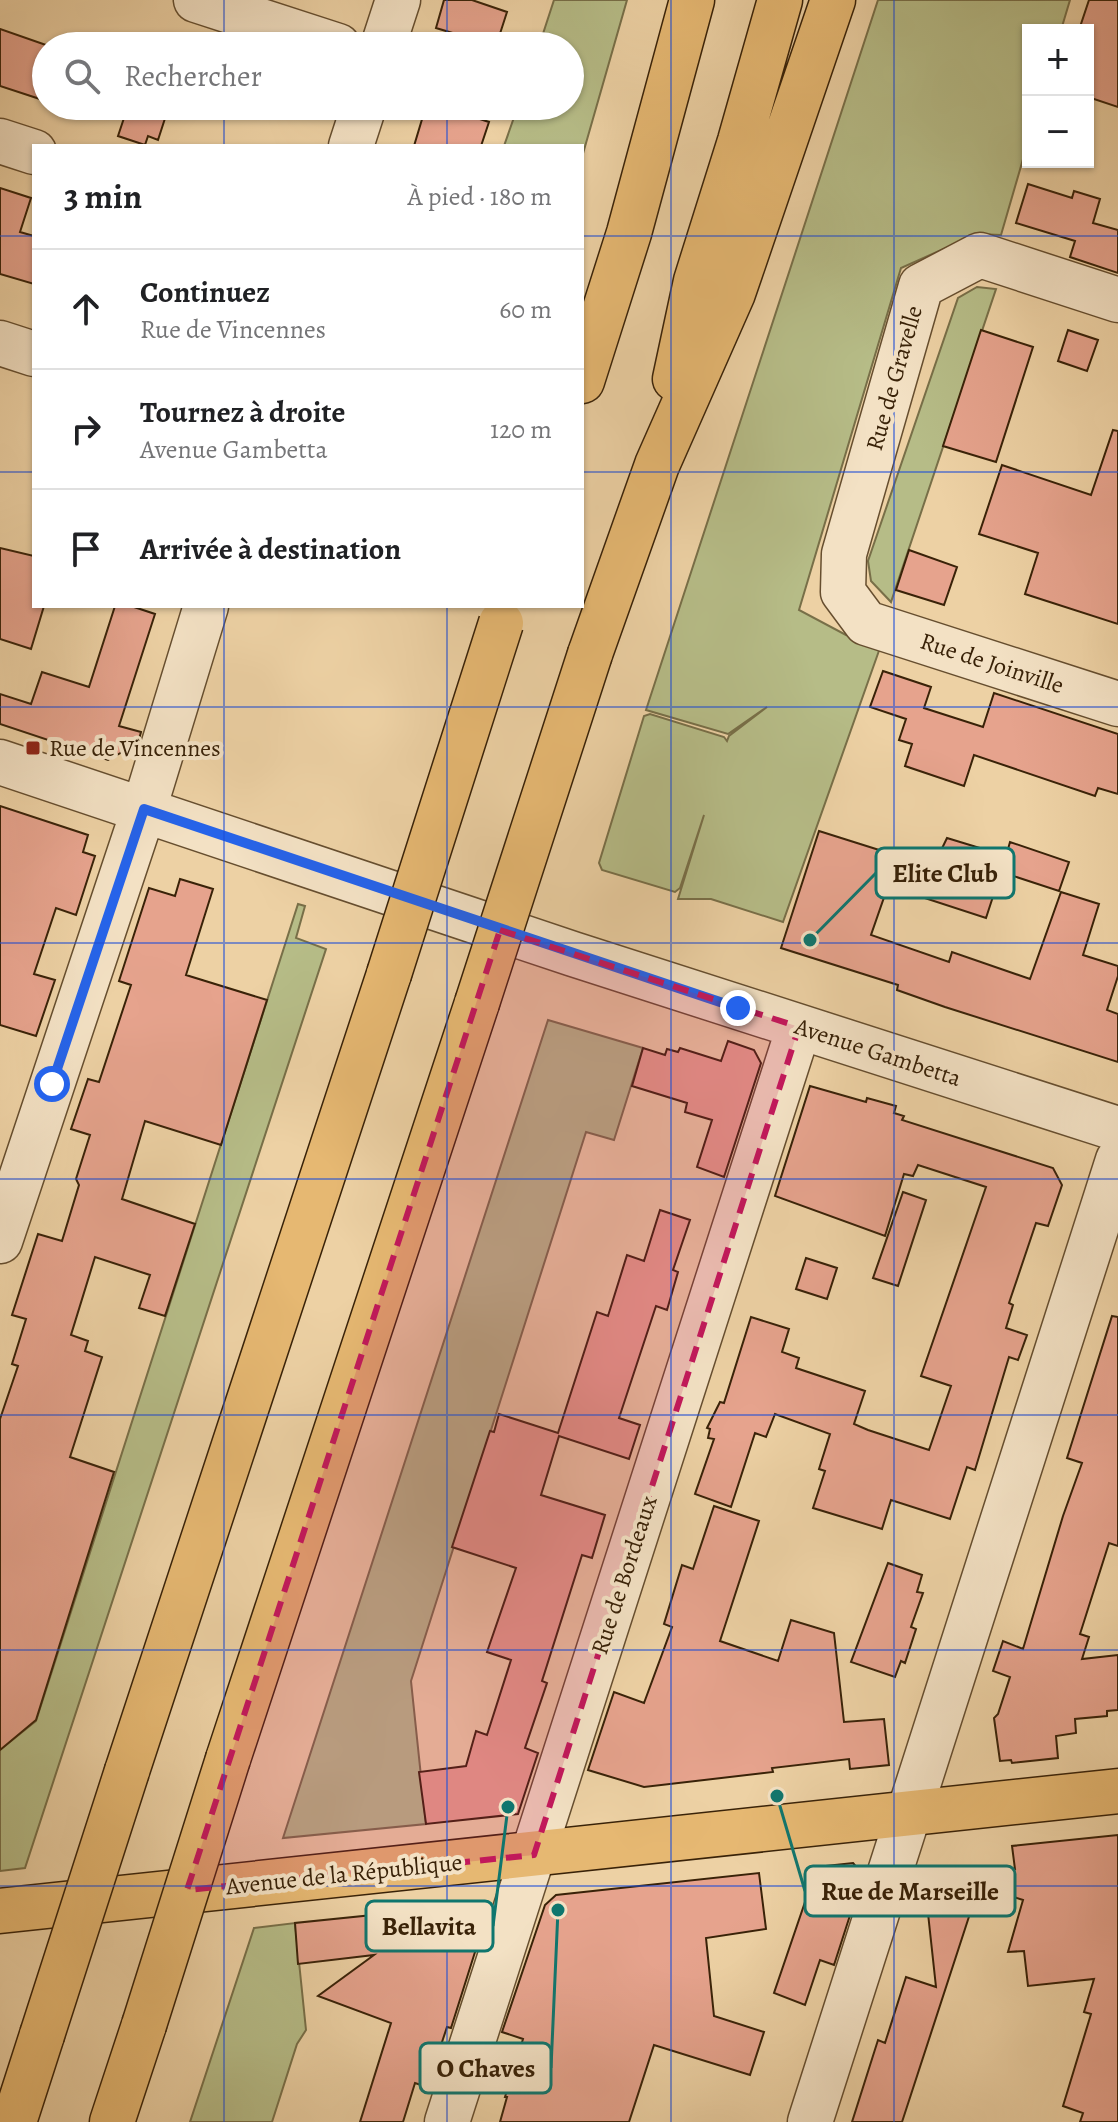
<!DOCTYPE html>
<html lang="fr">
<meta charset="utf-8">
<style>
body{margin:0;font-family:Alegreya,serif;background:#f2f2f2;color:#202124}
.controls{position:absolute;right:24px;top:24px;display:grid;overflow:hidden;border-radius:0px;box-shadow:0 2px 6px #0004}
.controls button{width:72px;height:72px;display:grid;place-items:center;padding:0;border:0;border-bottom:2px solid #e0e0e0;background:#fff;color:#202124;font:40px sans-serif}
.stop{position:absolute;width:24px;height:24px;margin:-18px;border:6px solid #2563eb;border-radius:50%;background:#fff}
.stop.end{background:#2563eb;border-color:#fff;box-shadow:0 2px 8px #0008}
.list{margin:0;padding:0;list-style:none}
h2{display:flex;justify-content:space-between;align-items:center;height:104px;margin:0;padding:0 32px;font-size:34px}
h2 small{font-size:26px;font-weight:400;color:#757577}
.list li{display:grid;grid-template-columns:52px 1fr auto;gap:24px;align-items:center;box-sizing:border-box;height:120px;padding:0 32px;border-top:2px solid #e0e0e0}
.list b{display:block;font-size:30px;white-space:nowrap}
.list p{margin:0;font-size:26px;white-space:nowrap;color:#757577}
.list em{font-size:26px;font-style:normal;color:#757577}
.icon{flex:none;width:44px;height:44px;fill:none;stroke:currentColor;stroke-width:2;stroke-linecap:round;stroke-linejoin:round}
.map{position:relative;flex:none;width:1118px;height:2122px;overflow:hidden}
.search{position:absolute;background:#fff;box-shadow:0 2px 6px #0004;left:32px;top:32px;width:552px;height:88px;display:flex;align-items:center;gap:20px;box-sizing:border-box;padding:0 28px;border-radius:44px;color:#757577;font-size:30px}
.panel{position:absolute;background:#fff;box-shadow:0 2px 6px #0004;left:32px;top:144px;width:552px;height:464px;border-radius:0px}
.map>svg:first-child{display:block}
</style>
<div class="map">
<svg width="1118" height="2122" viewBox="0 0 1118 2122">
<rect width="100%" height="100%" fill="#edd1a4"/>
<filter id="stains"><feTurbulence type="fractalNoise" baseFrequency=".0025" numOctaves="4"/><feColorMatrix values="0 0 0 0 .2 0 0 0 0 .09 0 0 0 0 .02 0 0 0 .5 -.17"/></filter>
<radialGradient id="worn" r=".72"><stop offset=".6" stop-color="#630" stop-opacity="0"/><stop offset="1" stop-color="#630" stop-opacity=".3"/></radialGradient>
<path fill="#b6bc87" stroke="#786f48" stroke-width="2" d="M554,0h73l-45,157v-11h-78l14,-40h52v-60h-31z
M878,0h192l-9,30h-33v112l-27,93 -24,-1 -76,34 -102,342 47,25 35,10 -98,277 -72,-23h-33l26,-84 -24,73 -5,4 -73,-22 -3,-7 45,-147 6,-2 74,23 3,4 2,-5 38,-29 -39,27 -82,-24z
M977,287l19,2 -105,313 -20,-21 -3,-20 90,-263z
M298,904l7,2 -9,32 30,11 -301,919 -25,3v-121l36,-29z
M548,1020l95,28 -29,92 -28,-8 -175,549 15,143 -143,14z
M295,1923l11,107 -9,14 -25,78h-82l64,-194z"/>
<path fill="#e6a38d" stroke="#392208" stroke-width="2" d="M444,0h28l35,12 -11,34 -60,-18z
M1089,0h29v107l-30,-10v-67h-9z
M0,29l46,16v56l-46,-15z
M128,106h41l-11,34 -10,-4 -3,9 -27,-9z
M426,106h14l49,16 -8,24h-67z
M1028,184l44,14 2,-7 26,8 -7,24 25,7v43l-48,-16 5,-16 -59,-18z
M0,188l31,10 -11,34 14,4v48l-34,-10z
M981,330l52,17 -37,115 -53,-16z
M1068,330l30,10 -11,31 -29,-10z
M1113,430l5,1v193l-93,-30 13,-41 -59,-19 23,-69 89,30z
M0,548l34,8v50h10l-13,43 -31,-10z
M909,550l48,17 -13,38 -48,-15z
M115,606h16l24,8 -36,112 22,6 -3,11 -30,17 -108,-36v-30l31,10 11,-32 47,15z
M883,671l48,16 -7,21 59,19 11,-34 124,41v60l-20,-6 -3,8 -121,-41 -10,31 -59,-20 7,-22 -13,-4 7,-21 -36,-12z
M0,806l88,29 -5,17 12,4 -19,59 -20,-7 -22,66 21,6 -19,56 -36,-11z
M819,831l114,36 14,-29 59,18 4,-14 59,20 -10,29 -58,-19 -15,46 -98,-32 -17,49 78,27 3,-10 78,27 31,-87 38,12 -16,51 35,11v10l-11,34 11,4v48l-173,-55 -48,-17 1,-5 -117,-37z
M180,879l33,10 -27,86 81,25 -46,145 -76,-24 -23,78 73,25 -30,92 -26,-8 11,-33 -55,-18 -24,78 17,6 -3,10 17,6 -32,100 44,15 -78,248 -36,30v-331l18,-53 -6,-2 14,-45 -14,-4 26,-81 24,7 17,-56 -3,-6 14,-44 -19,-6 17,-50 11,3 32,-97 -12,-4 30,-93 26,8z
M728,1041l26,9 7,13 -37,114 -27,-10 15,-47 -27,-8 2,-9 -55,-17 11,-38 22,7 2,-6 11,3 2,-4 41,13z
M810,1086l56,16 1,-4 29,8 -2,7 10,3 -2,4 151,48 9,17 -14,41 -12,-3 -27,80 4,2 -7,23 21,7 -9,25 -9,-3 -34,113 -8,-3 -17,52 -59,-19 -9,29 -69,-21 12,-37 -6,-2 11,-35 -55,-20 -9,23 -11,-4 -24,74 -36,-13 19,-55 -6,-1 2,-9 -3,-1 13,-26 4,1 27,-86 38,12 -7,23 17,6 -3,10 69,23 -11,33 14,6 61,20 22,-64 -30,-10 65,-189 -68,-22 -5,11 -9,-2 -19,62 -110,-40z
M903,1192l23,8 -28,86 -25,-8z
M660,1210l30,10 -17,50 5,2 -11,38 -11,-4 -37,112 21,7 -11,34 -70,-23 -18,59 64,20 -13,43 -10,-3 -40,126 5,2 -22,65 13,5 -20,61 -92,10 -7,-52 47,-6 10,-35 11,4 24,-75 -24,-8 29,-84 -64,-21 38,-116 4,1 5,-18 59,19 39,-121 11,4 19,-61 17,6z
M806,1258l31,10 -10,31 -31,-10z
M1112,1316l6,1v229l-9,-3 -29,91 9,3 -7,22 36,-4v55l-11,1v5l-32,3 1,14 -20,3 2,22 -46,5 -1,-3 -11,1 -6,-43 4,-4 12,-37 -17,-6 10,-30 20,8 40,-133 19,-53 -15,-5z
M714,1506l45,15 -39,120 58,20 13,-41 43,13 10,89 40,-3 5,46 -39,4 -1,-10 -77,9 1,4 -129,15 -56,-17 26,-78 30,11 28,-76 -8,-3 18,-59 11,4z
M888,1563l34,12 -5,17 6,1 -12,34 5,2 -11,34 -4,-2 -6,16 -44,-15z
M1118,1835v287h-38l3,-9 -20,-7 28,-92 -7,-2 10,-33 -66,7 -4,-35 -16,1 15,-52 -44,-14 -77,236h-50l26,-82 7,3 21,-66 30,10 -9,-83h4l-1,-7 9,-1 -2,-19 78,-8 -3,-23z
M853,1863l10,12 -29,90 -14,-5 -15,45 -31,-12 43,-126z
M759,1873l7,56 -60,9 8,78 50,16 -14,43 -96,-30 -25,77h-129l7,-25h-2l18,-58 -21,-7 43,-127 11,-10z
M480,1904l7,10 -36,114 -4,-1 -20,60 -12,-4 -12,39h-43l31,-99 -73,-27 56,-41 -76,9 -3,-41z"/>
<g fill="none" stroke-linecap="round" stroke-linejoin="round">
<defs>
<path id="minor" d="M196,0l142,46
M383,46l15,-46
M0,141l34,11
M351,146l13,-40
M1118,300l-138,-45 -59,31 -77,268 -1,38 23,31 252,81
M0,343l34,11
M0,762l573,192 545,175
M0,1241l144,-432 62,-203
M447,2122l352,-1095
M810,2122l308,-962"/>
<path id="major" d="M0,1911l1118,-120"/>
<path id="highway" d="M675,379l21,-98 44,-140 40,-141
M582,381l47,-148 63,-233
M590,654l67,-189 76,-172 100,-293
M228,1759l249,-756
M127,1771l262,-797
M14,2122l28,-87
M112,2122l32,-97"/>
</defs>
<use href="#minor" stroke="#664e2f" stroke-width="47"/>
<use href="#major" stroke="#392208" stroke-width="47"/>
<use href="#highway" stroke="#392208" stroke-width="47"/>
<use href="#minor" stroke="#f3e1c4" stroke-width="44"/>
<use href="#major" stroke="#e6b872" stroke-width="44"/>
<use href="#highway" stroke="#e6b872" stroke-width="44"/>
<defs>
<path id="highway-bridge" d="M389,974l112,-351
M477,1003l113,-349
M144,2025l84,-266
M42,2035l85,-264"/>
</defs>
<use href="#highway-bridge" stroke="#392208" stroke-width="47" stroke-linecap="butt"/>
<use href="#highway-bridge" stroke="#e6b872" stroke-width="44"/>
</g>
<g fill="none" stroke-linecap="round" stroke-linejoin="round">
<path stroke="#2563eb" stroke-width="10" d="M52,1084l92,-275 594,199"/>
</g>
<path fill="#c2185b" fill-opacity="0.2" stroke="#c2185b" stroke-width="6" stroke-dasharray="16 10" stroke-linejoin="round" d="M500,930l299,97 -265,828 -347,35z"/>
<path fill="none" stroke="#1d4ed8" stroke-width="2" stroke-opacity="0.55" d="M224,0v46M447,0v46M671,0v2122M894,0v2122M224,106v40M447,106v40M0,236h34M582,236h536M0,472h34M582,472h536M224,606v1516M447,606v1516M0,707h1118M0,943h1118M0,1179h1118M0,1415h1118M0,1650h1118M0,1886h1118"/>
<rect fill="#8f2418" stroke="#f3e1c4" stroke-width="3" x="25" y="740" width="16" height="16" rx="4"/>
<g text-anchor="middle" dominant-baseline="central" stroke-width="8" stroke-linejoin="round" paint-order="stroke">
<g font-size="24" fill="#392208" stroke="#f3e1c4">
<text transform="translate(894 378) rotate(-74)">Rue de Gravelle</text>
<text transform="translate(992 663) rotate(18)">Rue de Joinville</text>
<text transform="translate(878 1052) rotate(18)">Avenue Gambetta</text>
<text transform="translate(624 1575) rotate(-72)">Rue de Bordeaux</text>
<text transform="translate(344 1874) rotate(-6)">Avenue de la République</text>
</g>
<g font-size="24" fill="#392208" stroke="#f3e1c4" text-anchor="start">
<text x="49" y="748">Rue de Vincennes</text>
</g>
</g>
<path fill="none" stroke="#0f766e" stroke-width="3" d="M810 940L876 873M777 1796L805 1891M508 1807L493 1926M558 1910L551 2068"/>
<g fill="#0f766e" stroke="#f3e1c4" stroke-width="3">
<circle cx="810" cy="940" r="8"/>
<circle cx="777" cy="1796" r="8"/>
<circle cx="508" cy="1807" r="8"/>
<circle cx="558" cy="1910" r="8"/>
</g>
<g fill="#f3e1c4" stroke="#0f766e" stroke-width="3">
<rect x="876" y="848" width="138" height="50" rx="8"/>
<rect x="805" y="1866" width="210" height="50" rx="8"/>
<rect x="366" y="1901" width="127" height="50" rx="8"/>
<rect x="420" y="2043" width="131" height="50" rx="8"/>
</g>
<g font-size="26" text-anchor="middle" font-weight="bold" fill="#392208">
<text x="945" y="882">Elite Club</text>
<text x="910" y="1900">Rue de Marseille</text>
<text x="429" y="1935">Bellavita</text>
<text x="486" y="2077">O Chaves</text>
</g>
<rect width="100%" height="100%" filter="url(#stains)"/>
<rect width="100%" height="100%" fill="url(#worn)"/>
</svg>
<div class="controls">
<button>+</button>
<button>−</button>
</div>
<div class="stop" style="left:52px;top:1084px"></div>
<div class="stop end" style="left:738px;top:1008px"></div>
<div class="search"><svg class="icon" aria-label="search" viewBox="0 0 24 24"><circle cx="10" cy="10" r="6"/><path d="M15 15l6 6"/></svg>Rechercher</div>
<section class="panel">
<h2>3 min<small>À pied · 180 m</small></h2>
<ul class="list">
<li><svg class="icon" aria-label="ahead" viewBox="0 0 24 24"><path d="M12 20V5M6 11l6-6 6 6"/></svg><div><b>Continuez</b><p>Rue de Vincennes</p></div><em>60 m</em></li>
<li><svg class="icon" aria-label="right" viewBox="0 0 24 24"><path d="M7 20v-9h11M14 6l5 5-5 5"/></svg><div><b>Tournez à droite</b><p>Avenue Gambetta</p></div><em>120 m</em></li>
<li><svg class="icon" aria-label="arrive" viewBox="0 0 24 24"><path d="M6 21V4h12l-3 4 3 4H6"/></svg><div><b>Arrivée à destination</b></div></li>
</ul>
</section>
</div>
